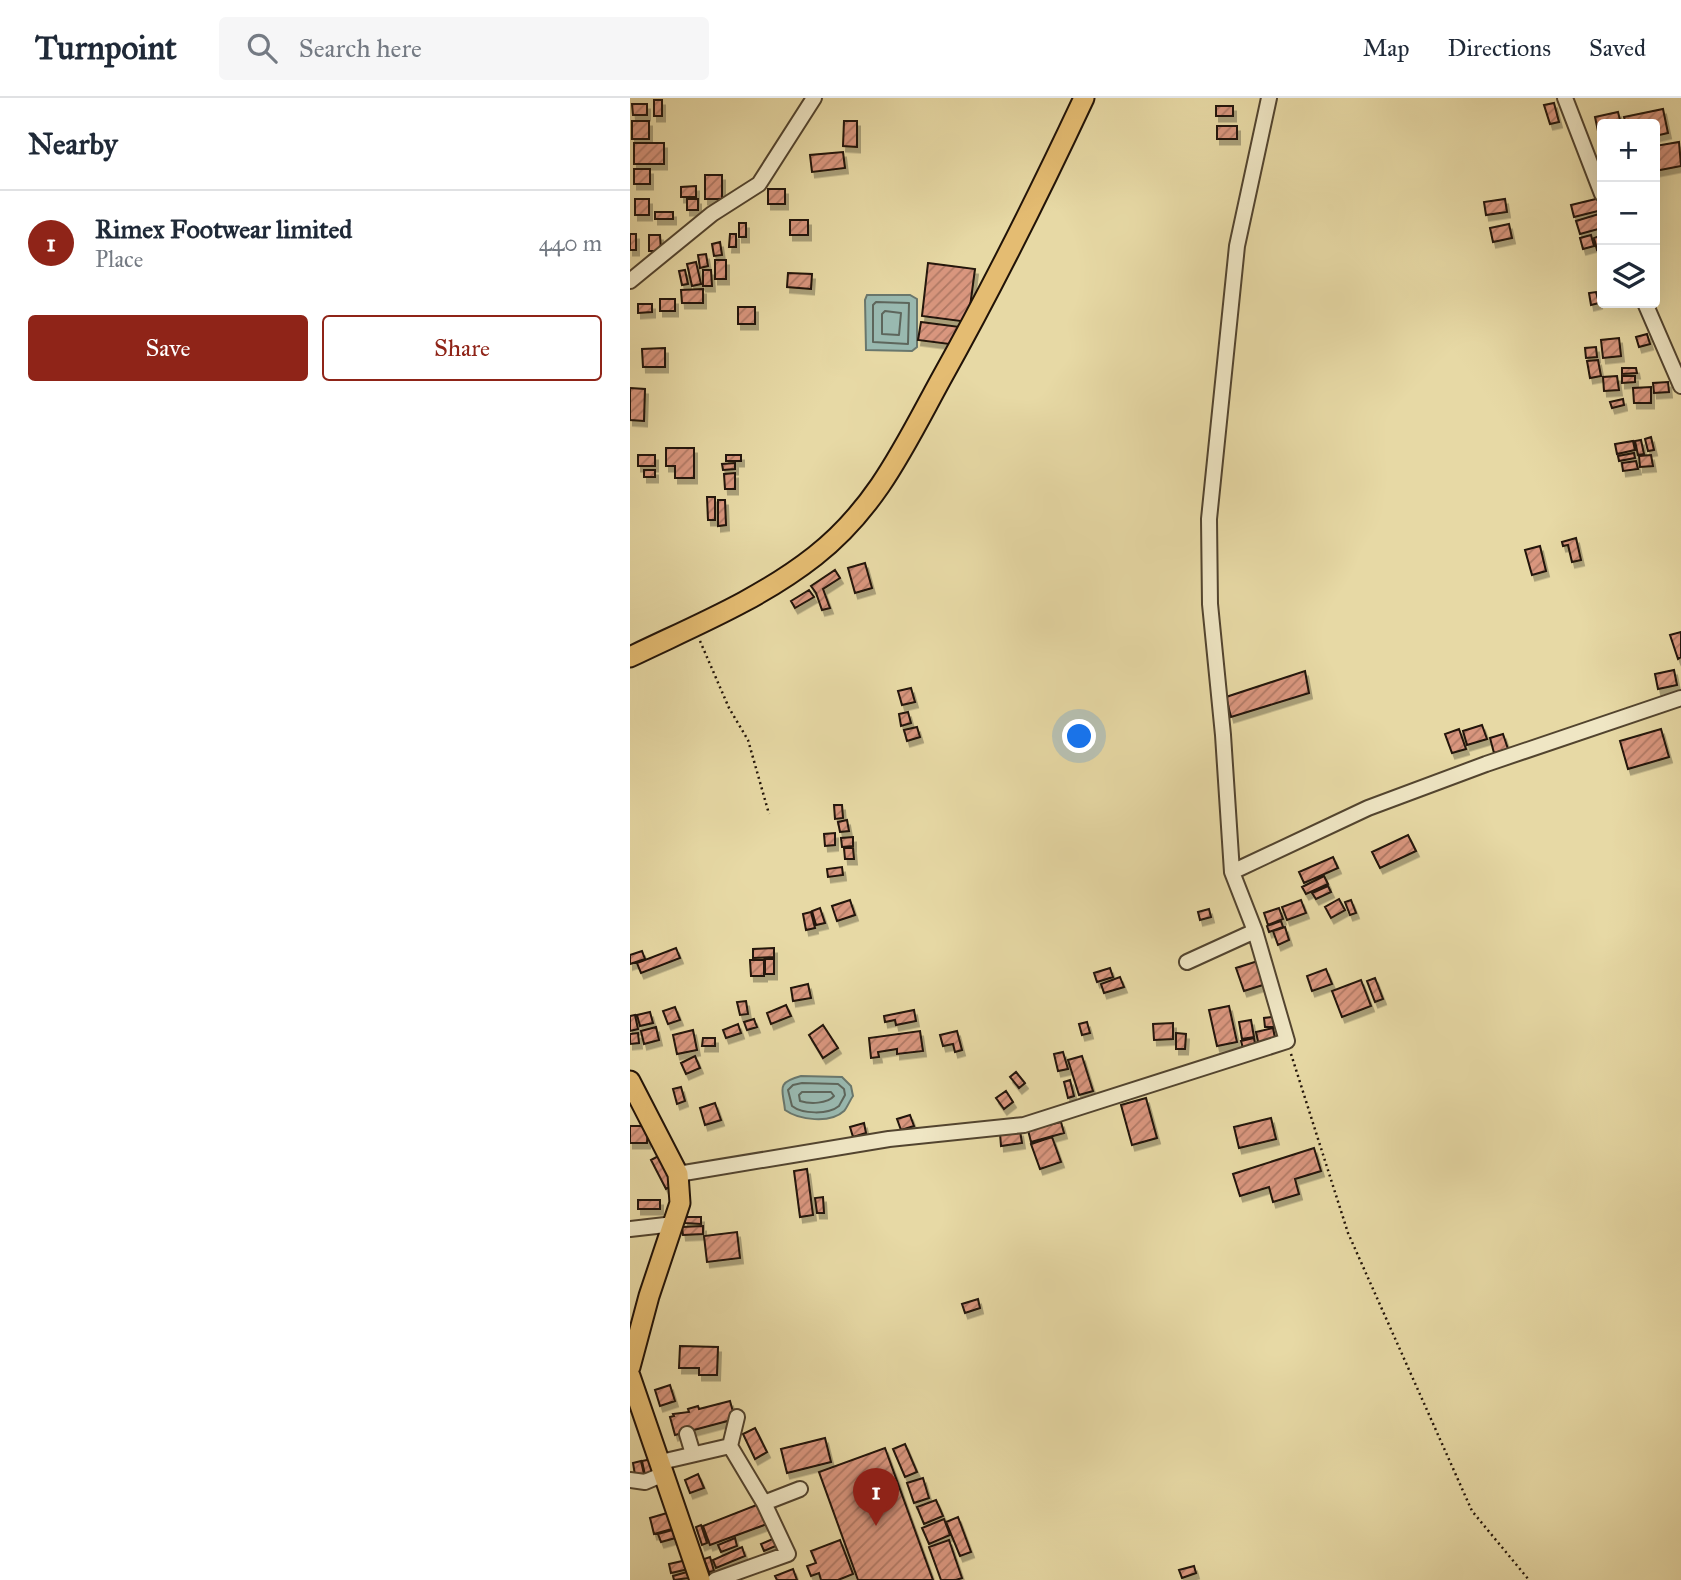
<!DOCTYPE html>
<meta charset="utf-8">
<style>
body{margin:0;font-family:"IM FELL Great Primer",serif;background:#f6f6f7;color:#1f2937}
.controls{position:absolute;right:21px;top:21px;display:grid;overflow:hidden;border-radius:7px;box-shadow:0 7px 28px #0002}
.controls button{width:63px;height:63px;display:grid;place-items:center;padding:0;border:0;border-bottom:2px solid #e0e1e3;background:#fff;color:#1f2937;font:35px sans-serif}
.you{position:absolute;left:450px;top:639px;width:24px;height:24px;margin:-18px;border:5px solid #fff;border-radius:50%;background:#1a73e8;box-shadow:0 0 0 10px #1a73e833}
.badge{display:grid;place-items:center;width:46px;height:46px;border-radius:50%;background:#8f2418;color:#fff;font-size:23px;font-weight:700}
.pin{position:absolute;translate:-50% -58px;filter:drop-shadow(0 2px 4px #0008)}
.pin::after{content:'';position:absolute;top:37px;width:24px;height:21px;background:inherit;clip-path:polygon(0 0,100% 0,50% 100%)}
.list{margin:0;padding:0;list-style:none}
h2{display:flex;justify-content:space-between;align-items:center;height:91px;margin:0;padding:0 28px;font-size:30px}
h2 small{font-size:23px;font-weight:400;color:#747a83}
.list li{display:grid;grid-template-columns:46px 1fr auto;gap:21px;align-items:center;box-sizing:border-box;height:105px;padding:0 28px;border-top:2px solid #e0e1e3}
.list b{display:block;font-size:26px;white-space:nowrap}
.list p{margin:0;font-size:23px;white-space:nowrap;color:#747a83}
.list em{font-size:23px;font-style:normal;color:#747a83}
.actions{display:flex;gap:14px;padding:21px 28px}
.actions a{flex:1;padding:16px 0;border:2px solid #8f2418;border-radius:7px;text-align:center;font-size:24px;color:#8f2418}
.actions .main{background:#8f2418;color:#fff}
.icon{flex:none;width:38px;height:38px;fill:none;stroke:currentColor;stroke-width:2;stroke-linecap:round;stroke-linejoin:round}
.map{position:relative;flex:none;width:1051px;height:1482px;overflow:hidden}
header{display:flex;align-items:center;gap:42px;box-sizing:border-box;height:98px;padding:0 35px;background:#fff;border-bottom:2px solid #e0e1e3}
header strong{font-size:33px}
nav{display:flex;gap:38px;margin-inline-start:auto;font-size:24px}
.search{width:490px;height:63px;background:#f6f6f7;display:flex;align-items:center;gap:18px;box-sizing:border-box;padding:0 24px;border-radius:7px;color:#747a83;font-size:26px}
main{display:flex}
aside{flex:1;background:#fff}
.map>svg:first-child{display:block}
</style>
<header>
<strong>Turnpoint</strong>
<div class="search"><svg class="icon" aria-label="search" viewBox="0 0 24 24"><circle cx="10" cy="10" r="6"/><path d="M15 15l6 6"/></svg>Search here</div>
<nav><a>Map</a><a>Directions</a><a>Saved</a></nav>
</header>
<main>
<aside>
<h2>Nearby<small></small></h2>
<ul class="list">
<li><span class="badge">1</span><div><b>Rimex Footwear limited</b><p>Place</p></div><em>440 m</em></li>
</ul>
<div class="actions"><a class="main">Save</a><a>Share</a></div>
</aside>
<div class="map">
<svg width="1051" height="1482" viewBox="0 0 1051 1482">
<defs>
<pattern id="building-hatch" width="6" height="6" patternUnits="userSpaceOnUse" patternTransform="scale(1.75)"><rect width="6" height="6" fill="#d9967e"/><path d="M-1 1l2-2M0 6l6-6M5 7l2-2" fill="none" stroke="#b07965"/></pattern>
<filter id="shadow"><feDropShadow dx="3" dy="5.5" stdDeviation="0" flood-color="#0004"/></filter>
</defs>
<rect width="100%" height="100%" fill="#e7d9a5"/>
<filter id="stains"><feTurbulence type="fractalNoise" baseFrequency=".00286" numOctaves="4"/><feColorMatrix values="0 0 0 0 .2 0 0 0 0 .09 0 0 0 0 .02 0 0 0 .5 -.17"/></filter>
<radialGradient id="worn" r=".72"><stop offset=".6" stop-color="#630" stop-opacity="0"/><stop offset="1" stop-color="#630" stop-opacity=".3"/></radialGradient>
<path fill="#99b9b0" stroke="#69776d" stroke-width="2" d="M237,197h43l7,4v48l-5,4 -46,-1 -1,-50z
M171,978l41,1 9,9 2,10c-3,4 -6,12 -9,15 -14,13 -45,9 -59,-1 -2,-21 -10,-27 16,-34z"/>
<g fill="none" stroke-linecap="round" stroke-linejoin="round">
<path stroke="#5d665c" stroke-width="2" d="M246,204l33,1 -1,41 -35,-2v-37z
M255,213l16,2 -2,22 -17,-1v-20z
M172,985l36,1 6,5 1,6c-1,2 -5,9 -6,11 -11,9 -37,8 -47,0l-4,-16 5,-5z
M172,994h29l3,4c-7,8 -24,8 -34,5l-1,-6z"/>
</g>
<path fill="url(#building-hatch)" stroke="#211308" stroke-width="2" filter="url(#shadow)" d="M24,2h8v16h-8z
M924,5l5,19 -9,2 -6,-19z
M2,6h15v11h-14z
M586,8h17v10h-17z
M1033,11l5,24 -13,3v-12h-29l-2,-7z
M988,14l3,12h-19v11l-3,1 -4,-19z
M2,23h17v18h-17z
M214,23h13v26l-14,-1z
M587,28h20v13h-20z
M1049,44l2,24 -26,5v-25z
M4,45h30v21h-30z
M213,54l2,16 -33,4 -2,-17z
M4,71h16v15h-16z
M75,77h17v24h-17z
M66,88v11h-15v-10z
M138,91h17v15h-17z
M970,100l2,12 -28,7 -3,-12z
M5,101h14v16h-14z
M57,101h11v11h-11z
M875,101l2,13 -21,3 -2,-13z
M25,114h18v7h-18z
M972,115v15l-22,6 -4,-13z
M160,122h18v15h-18z
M109,125h7v14h-7z
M879,126l3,14 -19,4 -3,-14z
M0,136h6v16h-6z
M100,136h6v13h-7z
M19,137h11l1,16h-12z
M961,137l3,11 -11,3 -3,-11z
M972,137v13l-5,2 -3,-12z
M90,144l2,13 -8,1 -2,-12z
M76,156l2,12 -8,2 -2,-13z
M85,162h11v19h-11z
M66,164l5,22 -9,2 -5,-22z
M298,165l47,6 -7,53 -46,-6z
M55,172l3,14 -6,1 -3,-14z
M73,172h8l1,16h-9z
M158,175l24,1 -1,15 -24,-2z
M73,191v14h-21l-1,-13z
M966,194l3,11 -8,2 -2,-12z
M30,201h15v12h-15z
M8,206h14v8l-14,1z
M108,209h17v17h-17z
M291,224l39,5 -3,18 -39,-5z
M1017,236l3,10 -11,3 -3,-10z
M989,240l2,18 -18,2 -2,-18z
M966,249l1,10 -11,1 -1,-10z
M35,250v19h-22l-1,-18z
M968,262l3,16 -11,2 -3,-17z
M992,270h14l1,5 -15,1z
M987,278l2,14 -15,1 -1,-14z
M992,278h13v6l-13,1z
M1038,284l1,10 -15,1 -1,-10z
M1021,289v16h-17l-1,-15z
M0,290l15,1 -1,32 -14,-1z
M993,301l1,6 -12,3 -2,-6z
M1021,339l3,13 -6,1 -3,-12z
M1011,342l3,14 -6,1 -3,-14z
M1003,343l2,9 -18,4 -2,-10z
M36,350h28v30h-19v-12h-9z
M1004,355l1,5 -16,3 -1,-5z
M8,357h17v11h-17z
M96,357h15v6h-15z
M1021,357l2,11 -13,1 -1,-11z
M1006,363l2,8 -15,2 -1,-8z
M105,365v6l-12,1 -1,-6z
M14,372h11v7h-11z
M105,375v16h-10l-1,-15z
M77,399h8v23h-7z
M88,402h7l1,25 -8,1z
M946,440l5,22 -9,2 -4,-17 -5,1 -1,-4z
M910,448l6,25 -14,4 -7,-25z
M235,465l7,25 -17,5 -7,-25z
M205,472l5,8 -17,11 7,19 -8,2 -6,-17 -5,-7z
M179,492l5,7 -19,11 -4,-7z
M1051,534v25l-3,2 -8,-24z
M1044,572l3,15 -19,4 -3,-15z
M675,573l4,22 -78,24 -5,-20z
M281,590l4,14 -13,3 -4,-14z
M278,614l3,11 -10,3 -2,-12z
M852,627l5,14 -20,6 -4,-14z
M287,629l3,10 -13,4 -3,-11z
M829,631l7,20 -14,4 -7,-19z
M1031,631l8,28 -41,12 -8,-28z
M873,636l5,15 -14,4 -4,-15z
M204,707h8l1,13 -8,1z
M217,722l2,11 -9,1 -2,-10z
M205,735v12l-10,1 -1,-12z
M778,737l8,16 -36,17 -8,-16z
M223,739v9l-11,1 -1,-9z
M214,750h9l1,11h-9z
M703,759l5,11 -34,15 -5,-11z
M212,769l1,8 -15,2 -1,-8z
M694,778l4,8 -22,10 -4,-7z
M698,788l3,6 -15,7 -4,-6z
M709,801l6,11 -14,8 -6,-11z
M220,802l5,15 -18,6 -5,-15z
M671,802l5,13 -19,7 -5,-13z
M721,802l5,13 -6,2 -5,-13z
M190,810l5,15 -9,2 -4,-14z
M649,810l4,11 -15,6 -4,-12z
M579,811l2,8 -11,3 -2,-8z
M181,814l4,16 -9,2 -3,-16z
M651,823l2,6 -14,5 -2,-6z
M655,829l4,13 -11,5 -5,-14z
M46,850l4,10 -39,15 -4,-10z
M144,850v9l-21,1v-9z
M12,853l3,8 -15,5v-9z
M135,861h9v15h-9z
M120,862h14v16h-13z
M631,862l8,23 -25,8 -8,-23z
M480,870l3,9 -16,5 -3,-9z
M696,871l6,15 -20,7 -5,-15z
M490,879l4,10 -20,6 -3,-9z
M745,880l8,21 -8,3 -8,-21z
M731,882l10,26 -29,11 -10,-26z
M178,886l3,14 -18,3 -2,-13z
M116,903l2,13 -8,1 -3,-13z
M156,907l5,11 -20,8 -4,-11z
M599,908l8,36 -20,4 -8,-36z
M45,909l5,13 -12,4 -5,-13z
M284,912l2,11 -20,4 -1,-5 -10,2 -1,-6z
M20,914l3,11 -13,3 -3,-11z
M5,917l3,14 -8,2v-15z
M643,919l1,10h-9l-1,-9z
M124,921l3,8 -10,3 -3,-8z
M621,922l3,17 -12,2 -3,-17z
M457,924l3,11 -8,2 -3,-11z
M543,925v16l-19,1 -1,-16z
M108,926l3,9 -15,5 -3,-8z
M193,927l15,23 -15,10 -14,-23z
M26,929l3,13 -15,4 -3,-13z
M643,930l3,15 -17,3 -3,-14z
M63,932l4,20 -20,4 -4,-19z
M290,933l3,20 -26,3v-5l-19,3 1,5 -8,1 -2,-20z
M327,933l5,19 -7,2 -2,-8 -10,2 -3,-11z
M8,935l1,10 -9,1v-10z
M546,935l10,1 -1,15h-9z
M73,940h12v8h-13z
M624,940l2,11 -12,3 -3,-11z
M433,954l5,17 -10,2 -4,-17z
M65,958l5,12 -14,6 -5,-11z
M452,958l11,35 -14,4 -11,-35z
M386,974l9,11 -6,5 -9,-11z
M440,982l4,16 -6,2 -4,-16z
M51,989l4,14 -8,3 -4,-15z
M376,993l7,11 -9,7 -8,-11z
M516,1000l11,40 -25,7 -11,-40z
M85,1005l6,17 -16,5 -5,-17z
M280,1017l4,11 -13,4 -4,-11z
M641,1020l5,21 -37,9 -5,-21z
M431,1024l3,11 -33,9 -3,-12z
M234,1025l2,10 -13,4 -3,-10z
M0,1028h18l-1,17h-17z
M390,1033l2,12 -21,3 -1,-13z
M422,1039l9,25 -21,7 -9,-25z
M684,1050l7,23 -26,8 4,15 -26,8 -4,-15 -29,9 -7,-22z
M32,1056l15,29 -11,6 -15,-29z
M177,1071l6,46 -13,2 -6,-46z
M193,1099l1,16h-7l-2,-15z
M8,1102h22v9h-22z
M55,1119h16v7l-16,-1z
M73,1128v8l-20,1 -1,-8z
M107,1134l3,26 -33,4 -3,-26z
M348,1201l2,9 -15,5 -3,-9z
M50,1248l38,1 -1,28h-18v-7h-20z
M40,1287l5,16 -15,5 -5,-16z
M100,1303l5,18 -60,16 -5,-18 4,-1 -1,-2 16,-2 -1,-3 10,-3 1,3z
M125,1330l12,24 -12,7 -12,-25z
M195,1340l6,24 -44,11 -6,-24z
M275,1346l12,28 -12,5 -12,-28z
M255,1350l48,132h-75l-39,-108z
M27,1360l3,13 -15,4 -3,-14z
M11,1363l3,13 -9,1 -2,-12z
M68,1376l6,14 -14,5 -5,-13z
M293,1380l6,20 -15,5 -7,-20z
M306,1402l7,16 -19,8 -7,-17z
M129,1406l8,20 -57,21 -7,-19z
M37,1415l5,16 -18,5 -4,-16z
M328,1419l13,35 -11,4 -14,-34z
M314,1421l6,16 -21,9 -7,-16z
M71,1427l6,18 -5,2 -6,-18z
M46,1431l3,8 -18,5 -3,-8z
M105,1440l2,8 -16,6 -3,-7z
M145,1440l3,7 -14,6 -3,-7z
M210,1442l13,34 -15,6h-17l-2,-7 -8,3 -4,-10 9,-3 -5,-12z
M319,1442l13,38 -6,2h-15l-12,-33z
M112,1449l3,9 -29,12 -3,-8z
M80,1459l4,14 -5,1 -5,-13z
M61,1461l2,9 -22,5 -2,-9z
M564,1468l2,7 -14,5 -3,-8z
M163,1471l4,11h-20l-2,-4z
M64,1472l2,7 -22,3 -1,-4z"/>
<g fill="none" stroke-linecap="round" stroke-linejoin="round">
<defs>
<path id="minor" d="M639,0l-32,148 -28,273 1,85 13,131 9,137 136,-64 118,-44 195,-66
M935,0l37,96
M0,183l82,-67 47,-30 55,-86
M1015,205l36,83
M557,864l68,-31
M48,1076l211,-35 135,-14 263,-84 -32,-110 -23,-59
M0,1131l44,-5
M57,1336l6,20
M100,1348l7,-29
M31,1364l69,-16 34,57 36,-14
M0,1382l15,2 19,-8
M85,1482l73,-26 -24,-51"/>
<path id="major" d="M0,559c64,-31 129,-57 185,-101 61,-48 89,-109 125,-175 52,-93 99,-187 144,-283
M0,983l48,93 2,29 -31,93 -19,71
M0,1278l70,204"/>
</defs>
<use href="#minor" stroke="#52442f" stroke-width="18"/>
<use href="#major" stroke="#211308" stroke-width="23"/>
<path stroke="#211308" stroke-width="2.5" stroke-dasharray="2 3.5" stroke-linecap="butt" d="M70,543l29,67 19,32 21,74
M661,956l57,179 124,278 57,69"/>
<use href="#minor" stroke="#efe6c4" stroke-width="14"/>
<use href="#major" stroke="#e4bc72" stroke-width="19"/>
</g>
<rect width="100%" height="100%" filter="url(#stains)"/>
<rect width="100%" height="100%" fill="url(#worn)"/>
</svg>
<div class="controls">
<button>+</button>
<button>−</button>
<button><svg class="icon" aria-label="layers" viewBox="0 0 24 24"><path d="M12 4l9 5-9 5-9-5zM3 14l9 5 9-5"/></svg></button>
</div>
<div class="you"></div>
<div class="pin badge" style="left:246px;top:1428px">1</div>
</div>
</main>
